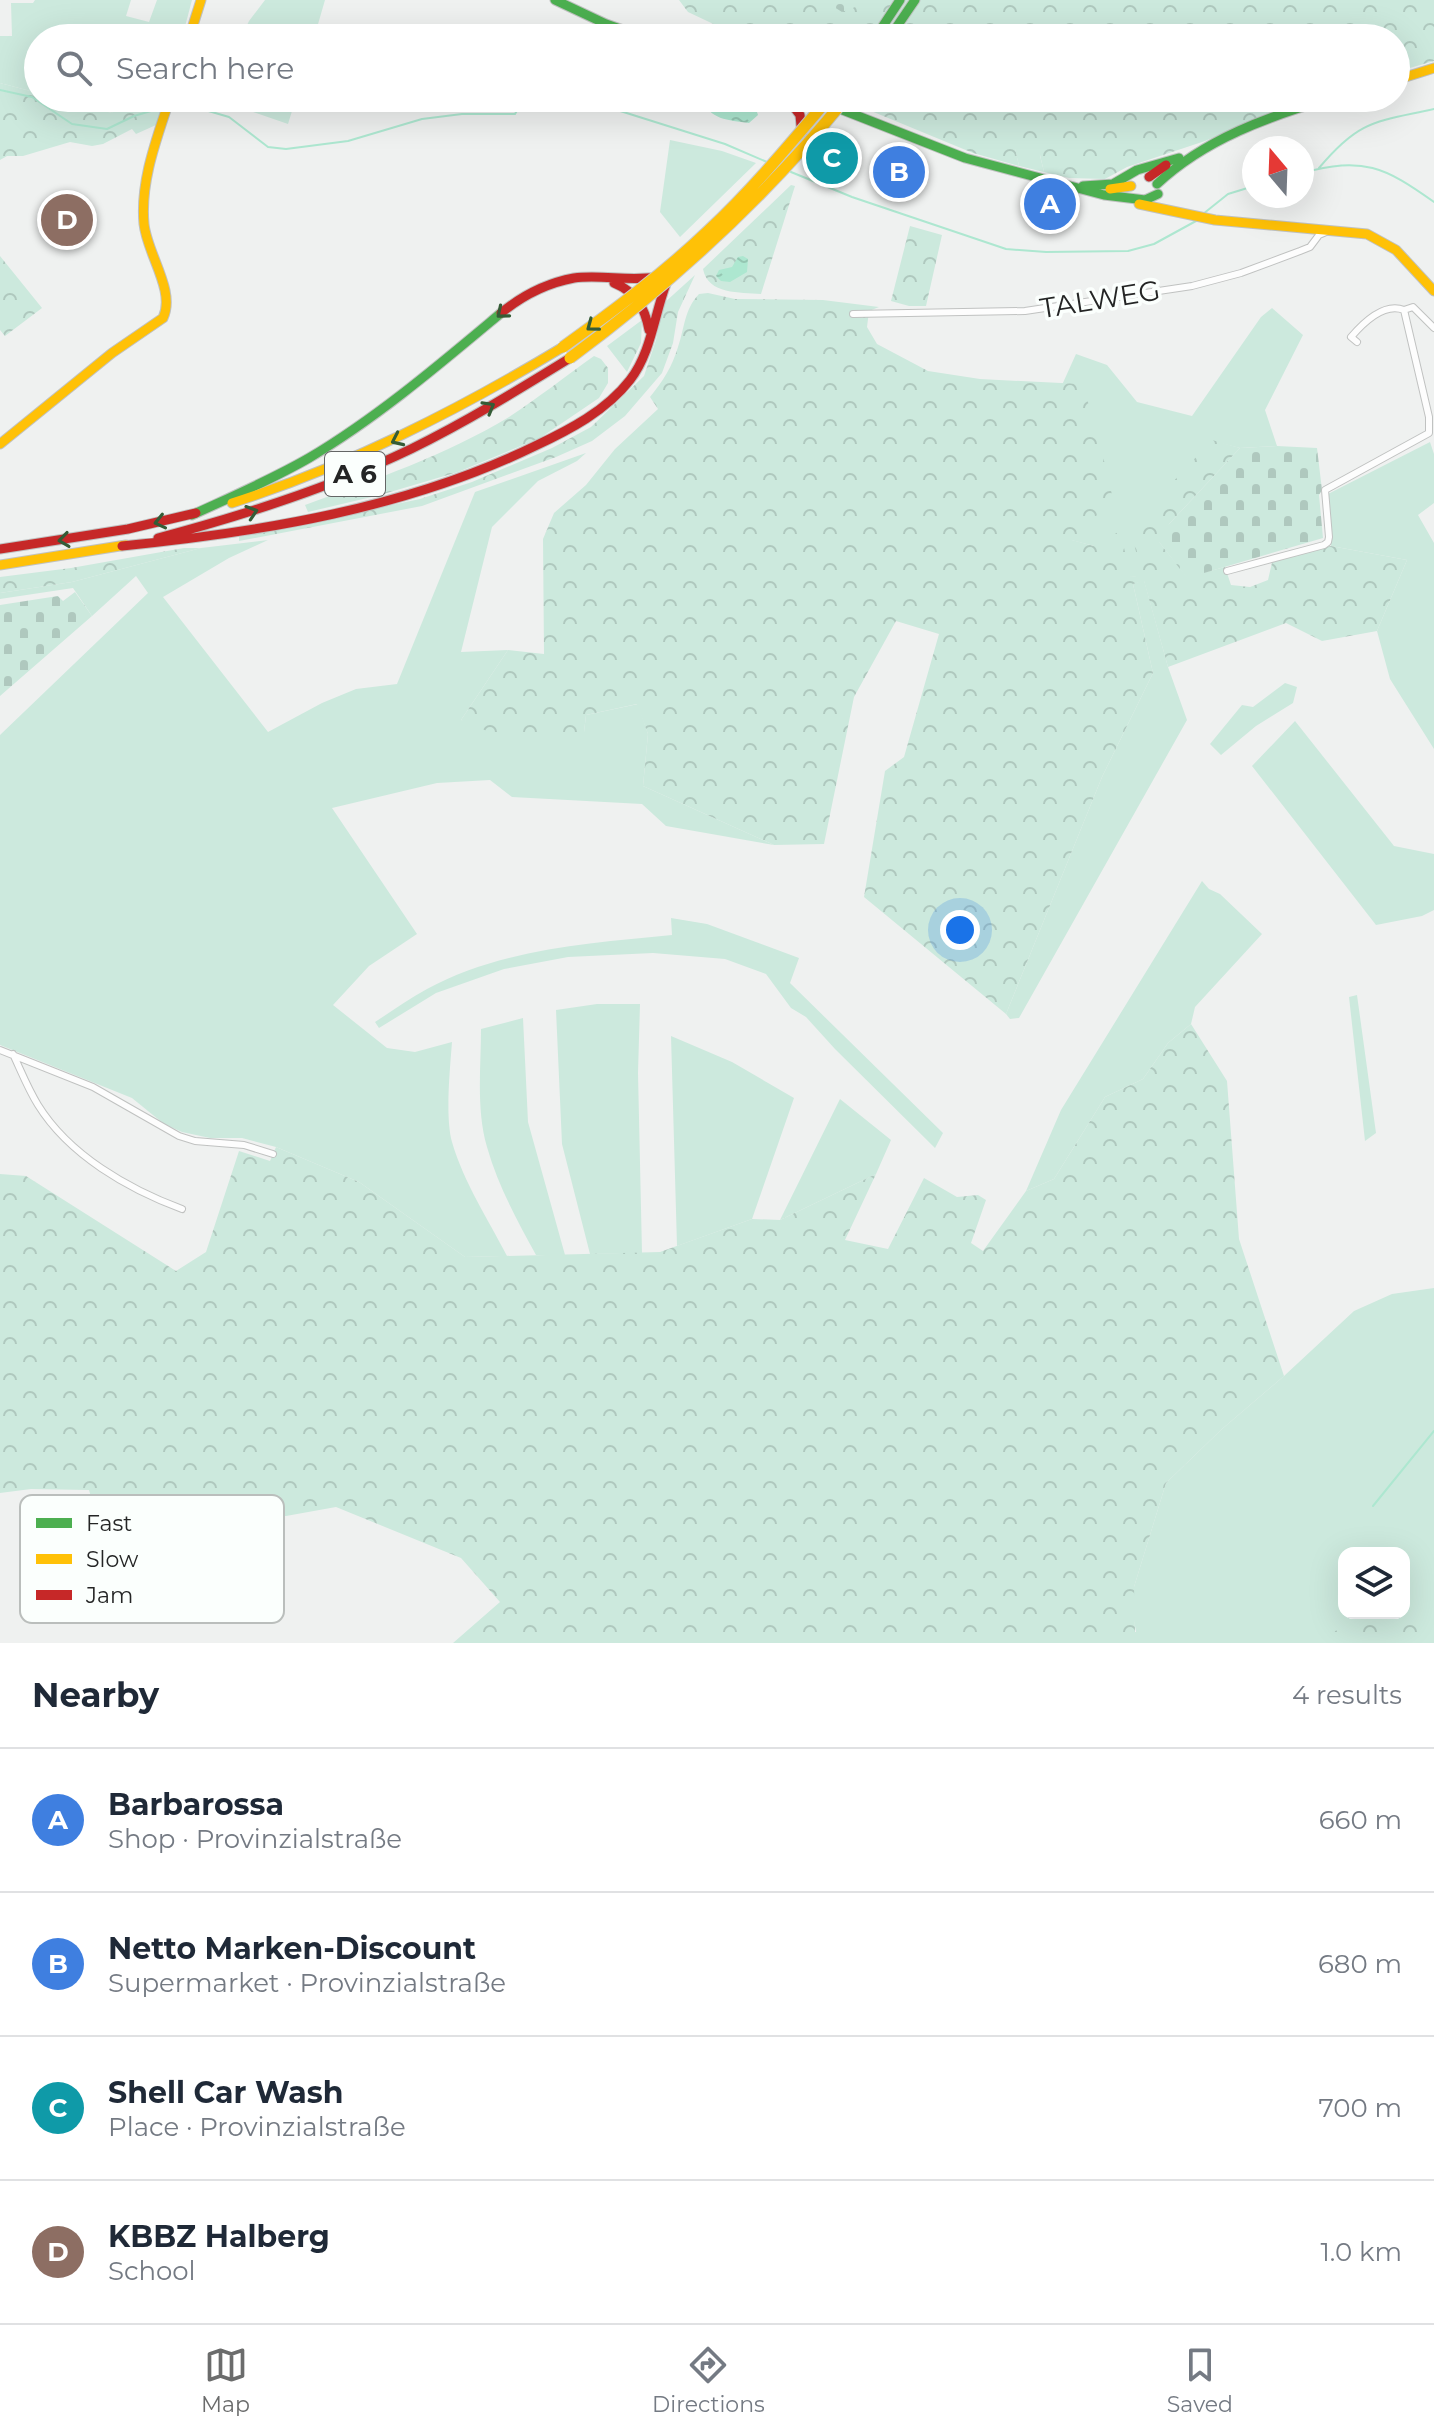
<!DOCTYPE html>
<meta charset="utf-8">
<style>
body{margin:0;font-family:Montserrat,sans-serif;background:#f2f2f3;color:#1f2937}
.controls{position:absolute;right:24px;bottom:24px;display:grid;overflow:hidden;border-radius:16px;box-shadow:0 8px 32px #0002}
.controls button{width:72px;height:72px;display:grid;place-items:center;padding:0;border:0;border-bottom:2px solid #e0e1e3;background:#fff;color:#1f2937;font:40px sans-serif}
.compass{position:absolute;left:1242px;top:136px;width:72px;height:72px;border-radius:50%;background:#fff;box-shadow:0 8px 32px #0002;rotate:341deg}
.you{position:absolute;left:960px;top:930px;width:28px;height:28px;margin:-20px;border:6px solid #fff;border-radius:50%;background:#1a73e8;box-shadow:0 0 0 12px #1a73e833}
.badge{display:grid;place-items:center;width:52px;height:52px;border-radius:50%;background:#6b6c6c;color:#fff;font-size:26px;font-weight:700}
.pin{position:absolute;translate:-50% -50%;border:4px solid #fff;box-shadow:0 2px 8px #0006}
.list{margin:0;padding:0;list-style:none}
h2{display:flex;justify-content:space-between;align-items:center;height:104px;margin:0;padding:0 32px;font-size:34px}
h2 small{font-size:26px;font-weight:400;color:#747a83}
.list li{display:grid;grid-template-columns:52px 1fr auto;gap:24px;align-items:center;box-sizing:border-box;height:144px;padding:0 32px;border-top:2px solid #e0e1e3}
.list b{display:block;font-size:30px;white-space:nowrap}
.list p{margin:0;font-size:26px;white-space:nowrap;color:#747a83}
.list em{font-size:26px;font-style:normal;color:#747a83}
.icon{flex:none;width:44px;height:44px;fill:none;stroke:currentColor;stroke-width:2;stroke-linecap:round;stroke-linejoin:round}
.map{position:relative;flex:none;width:1434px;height:1643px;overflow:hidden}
.search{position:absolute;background:#fff;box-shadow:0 8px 32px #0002;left:24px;right:24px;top:24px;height:88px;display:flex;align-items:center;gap:20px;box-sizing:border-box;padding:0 28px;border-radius:44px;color:#747a83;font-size:30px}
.sheet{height:680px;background:#fff}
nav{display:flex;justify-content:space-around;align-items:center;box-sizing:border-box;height:112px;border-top:2px solid #e0e1e3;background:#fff;font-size:22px;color:#747a83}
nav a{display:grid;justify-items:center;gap:4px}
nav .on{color:#6b6c6c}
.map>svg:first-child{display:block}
</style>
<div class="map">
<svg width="1434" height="1643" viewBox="0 0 1434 1643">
<defs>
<pattern id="forest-crowns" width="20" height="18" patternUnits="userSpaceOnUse" patternTransform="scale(2)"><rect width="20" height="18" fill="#cce9dd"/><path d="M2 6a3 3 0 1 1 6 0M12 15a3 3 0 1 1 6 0" fill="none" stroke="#afc8be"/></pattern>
<pattern id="cemetery-stones" width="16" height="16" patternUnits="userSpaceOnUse" patternTransform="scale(2)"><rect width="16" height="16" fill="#cce9dd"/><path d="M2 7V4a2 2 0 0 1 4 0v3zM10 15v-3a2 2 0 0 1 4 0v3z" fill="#afc8be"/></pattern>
<pattern id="water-ripples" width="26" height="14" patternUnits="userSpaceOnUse" patternTransform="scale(2)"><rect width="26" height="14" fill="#ade7d0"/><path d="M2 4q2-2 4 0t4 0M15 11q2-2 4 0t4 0" fill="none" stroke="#95c6b2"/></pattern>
</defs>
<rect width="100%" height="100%" fill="#eff1f0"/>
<path fill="#cce9dd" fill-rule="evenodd" d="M35,0h96l-5,16 23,6 8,-22h35l-10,38h-144v55l-38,-10v-47h12l-1,-33h22z
M265,0h60l-11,38h-73l8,-17z
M54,98h63l-5,15z
M213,98h83l-8,26z
M1003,98h23l18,74 -25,-6z
M670,140l52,11 34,12 -76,74 -20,-25z
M1272,308l31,27 -38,75 12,36 -37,2 -28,-7 -70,135 -11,1 -37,-31 -23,-6 -9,-155 14,-31 31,11 30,37 55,14 69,-99z
M1430,442l4,12v49l-16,12 16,28v206l-44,-70 -13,-48 30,-71 -76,-14 -3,-52z
M586,453l-9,8 -39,20 -46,46 -31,125 47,-2 -47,70 123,12 2,-17 52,-11 10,30 -5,52 131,59 -108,-19 -24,-22 -130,-7 -22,-17 -53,3 -105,25 85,126 -48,32 -36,39 54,43 28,4 37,-10c-2,27 -7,75 0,100 12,41 36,77 55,114l-42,1 -106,-75 -83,-35 -34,-9h-32l-28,-6 -18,-8 -32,-26 -132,-53v-310l148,-142 -12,-17 -44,40 -19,-28 -73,11v-6l72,-11 129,-34 67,-8 -39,18 -66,39 105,135 54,-29 34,-14 41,-5 78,-192z
M1144,580l24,87 19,53 -168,298 -9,1 -4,-5 96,-237 51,-104 -20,-89z
M1285,683l12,4 -4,16 -37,23 -35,29 -11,-11 32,-39 11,2z
M1295,721l99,125 40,8v56l-12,6 -46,9 -124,-159z
M1202,881l7,8 11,5 42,40 -67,73 -4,17 -23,19 -25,36 -38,18 -51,82 -28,12 35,-81z
M671,918l36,6 92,34 -9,25 153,150 -8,15 -100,-99 -29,-32 -15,-9 -25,-34 -41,-15 -72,-6 -85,4 -64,12 -68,24 -57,35 -4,-6c17,-11 34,-23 52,-33 73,-40 163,-46 245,-54z
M1357,995l19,138 -11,8 -16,-144z
M597,1004h43l-2,69 4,180 -52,1 -28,-110 -6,-134z
M523,1018l5,104 37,133h-29c-19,-35 -38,-69 -49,-108 -11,-38 -6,-79 -6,-118z
M671,1036l61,26 62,36 -42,121 -75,27z
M840,1099l51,41 -15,34 -96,46z
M1434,1288v355h-296l-5,-29 1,-27 32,-104 56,-54 62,-53 70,-65 38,-17zM1344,1553h60v60h-60z"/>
<path fill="url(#forest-crowns)" d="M679,0h755v61l-38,11v-34h-653l-55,-26z
M0,83l38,10v5h16l58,15 5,-15h48l-9,27 -20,9 -4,-5 -29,15 -11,2 -22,-4 -47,14h-16l-7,4z
M865,98h440l-100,43 -78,26 -22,12 -36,-1 -25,-6 -4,-17 -25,-7 4,18 -46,-13 -114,-47z
M791,185l4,1 -34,108c-21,-2 -53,1 -58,-25z
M910,226l32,9 -16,71h-17l-18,-5z
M0,256l42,52 -37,28 -5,-6z
M695,275l-17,37 -5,31 -11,30 -37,43 -33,25 -36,16 -134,49 -183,35v-4l181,-38 52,-17 80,-34 39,-21 53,-51 12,-36 7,-36z
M708,293l27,6 88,1 56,7 -10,4 -2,16 10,17 51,27 52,8 101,5 13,34 19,81 -41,41 22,6 26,-15 11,46 11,-2 -12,-47 82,-88 28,8 -84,90 31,39 38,-10 6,18 19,2 18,-7 5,-22 58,-12 76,14 -30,71 -55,10 -36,-18 -118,44 -24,-86 -11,3 20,89 -51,104 -96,237 -142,-117 21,-126 19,-14 35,-123 -43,-13 -42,76 -30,147 -50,1 -131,-59 5,-52 -11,-30 -51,11 -2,17 -90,2 -33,-14 47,-70 36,4 -1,-115 11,-26 32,-28 29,-36 43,-40 -8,-12c13,-16 22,-30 28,-50 7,-20 6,-37 21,-53z
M642,320l-1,23 -14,29 -20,-26z
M594,356l7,3 7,9v15l-9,15 -59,40 -82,34 -78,23 -72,17 -3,-7c69,-25 141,-50 204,-88 29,-19 57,-41 85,-61z
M184,548h17l-129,34 -72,11v-16l71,-9z
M1191,1024l36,57 12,158 45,137 -62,53 -56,54 -32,104 1,45 178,2 20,-2 22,-10 79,-1v22h-981l47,-41 -39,-44 -125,-51 -50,9 -192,-9 -5,-17 -58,-1 -31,4v-319l26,2 150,95 30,-19 33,-101 31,10 6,-14 83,35 106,75 195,-5 92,-33 28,1 96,-46 -31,66 43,9 36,-71 33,19 21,-2 8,5 -15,43 12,8 43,-60 28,-12 51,-82 38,-18 25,-36z"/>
<path fill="url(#cemetery-stones)" d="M823,0h45l-2,3 -24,9z
M1277,446l40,2 5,42 -3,5 4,43 -136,40 -31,-40 84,-90z
M75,592l17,24 -92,80v-91l58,-9 5,5z"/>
<path fill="url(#water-ripples)" d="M702,98h32l22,11 2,6 -9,8c-21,-3 -40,-3 -47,-25z
M743,256l5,3 -1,13 -17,10 -9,-1 -5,-5 3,-6 13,-3 6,-10z"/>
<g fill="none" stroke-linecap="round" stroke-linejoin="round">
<path stroke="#ade7d0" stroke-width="2" d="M0,90l32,7 40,27 35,5 27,-13 27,-8
M579,98l146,46 42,18
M176,107l29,3 24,7 39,30 18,2 62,-8 74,-22 40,-5h53l9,-16
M1319,168c41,-49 57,-46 115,-59
M791,172l61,25 154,52 40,3 82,-1 26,-7 42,-23
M1302,173c61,-17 83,-6 132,29
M1203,214l25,-20 26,-8
M1373,1506l61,-75"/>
<defs>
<path id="street" d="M853,314l172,-3 167,-25 49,-13 59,-22 10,-4 9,-12 7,-3
M1357,342l-6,-5c12,-14 33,-35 53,-27
M1227,571l97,-26 4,-3 1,-5 -4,-47 104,-57v-16l-25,-107 9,-3 21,21
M0,1050l93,37 86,49 16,5 49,4 29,9
M13,1054c8,17 15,35 25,51 31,50 90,84 144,104"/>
<path id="fast" d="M555,0l51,24 40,14
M875,38l25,-38
M889,38l26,-38
M812,98l153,60 139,37 41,5 13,-6
M1157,184c48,-45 112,-68 175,-86
M1083,186l30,-2 24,-14 42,-12
M192,515c39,-18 79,-35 117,-57 69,-41 131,-94 192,-145"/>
<path id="slow" d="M189,38l12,-38
M1396,80l38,-12
M1110,189l21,-3
M1139,204l76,16 152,14 29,16 38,41
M0,444l112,-91 51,-35c13,-27 -16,-64 -19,-94 -4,-43 13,-86 26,-126
M232,503c118,-38 225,-92 331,-156
M0,565l126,-20"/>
<path id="jam" d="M787,98l13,17 2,21
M1149,177l17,-12
M614,283c22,9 31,25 35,47
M501,313c22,-18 46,-30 73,-35 27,-4 55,4 82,-1
M158,538c87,-23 172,-50 253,-89 55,-27 107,-59 159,-91
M122,546c140,-14 286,-38 413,-100 34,-16 71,-35 95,-66 21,-27 24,-64 36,-96
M0,549l128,-20 68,-16"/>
</defs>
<use href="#street" stroke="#c0c2c1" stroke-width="8"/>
<use href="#fast" stroke="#c0c2c1" stroke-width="11"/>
<use href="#slow" stroke="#c0c2c1" stroke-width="11"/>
<use href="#jam" stroke="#c0c2c1" stroke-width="11"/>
<use href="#street" stroke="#fdfdfd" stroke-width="6"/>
<use href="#fast" stroke="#4caf50" stroke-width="9"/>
<use href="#slow" stroke="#ffc107" stroke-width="9"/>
<use href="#jam" stroke="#c62828" stroke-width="9"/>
<defs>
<path id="slow-bridge" d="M563,347c50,-36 100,-73 145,-116 44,-41 82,-87 121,-133
M570,358c103,-76 195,-160 276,-260"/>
</defs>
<use href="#slow-bridge" stroke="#c9caca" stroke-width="13" stroke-linecap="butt"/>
<use href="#slow-bridge" stroke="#ffc107" stroke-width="11"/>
</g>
<defs><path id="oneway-chevron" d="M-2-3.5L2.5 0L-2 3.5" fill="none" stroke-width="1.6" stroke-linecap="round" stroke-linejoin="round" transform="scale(2)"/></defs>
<g stroke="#345c36">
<use href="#oneway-chevron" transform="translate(502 313) rotate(140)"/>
<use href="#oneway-chevron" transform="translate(592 326) rotate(143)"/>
<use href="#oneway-chevron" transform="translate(489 407) rotate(-30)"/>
<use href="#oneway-chevron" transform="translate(397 440) rotate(155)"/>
<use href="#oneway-chevron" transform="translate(252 512) rotate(-18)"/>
<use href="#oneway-chevron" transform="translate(160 522) rotate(167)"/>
<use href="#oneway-chevron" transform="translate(64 540) rotate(172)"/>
</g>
<g text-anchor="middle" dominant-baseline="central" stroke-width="7" stroke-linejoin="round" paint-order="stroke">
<rect fill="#fbfffd" stroke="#646666" stroke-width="2" x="325" y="452" width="60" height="44" rx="6"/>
<g font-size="26" font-weight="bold" fill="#242525">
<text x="355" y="474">A 6</text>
</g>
<g font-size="28" fill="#242525" stroke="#fbfffd">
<text transform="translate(1100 299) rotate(-9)">TALWEG</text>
</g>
</g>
<rect x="20" y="1495" width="264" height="128" rx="12" fill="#fbfffd" stroke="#babebc" stroke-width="2"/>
<rect x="36" y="1518" width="36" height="10" fill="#4caf50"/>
<rect x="36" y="1554" width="36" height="10" fill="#ffc107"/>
<rect x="36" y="1590" width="36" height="10" fill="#c62828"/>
<g font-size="22" fill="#242525">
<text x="86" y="1531">Fast</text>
<text x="86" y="1567">Slow</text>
<text x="86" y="1603">Jam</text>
</g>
</svg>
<div class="controls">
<button><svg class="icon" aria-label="layers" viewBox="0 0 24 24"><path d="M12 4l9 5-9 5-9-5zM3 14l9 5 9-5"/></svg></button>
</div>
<svg class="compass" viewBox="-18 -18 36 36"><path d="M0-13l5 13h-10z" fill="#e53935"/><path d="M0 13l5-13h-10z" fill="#747a83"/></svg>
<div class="you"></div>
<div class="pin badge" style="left:1050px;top:204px;background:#3f7fe0">A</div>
<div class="pin badge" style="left:899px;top:172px;background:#3f7fe0">B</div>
<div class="pin badge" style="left:832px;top:158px;background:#0f9aa8">C</div>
<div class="pin badge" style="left:67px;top:220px;background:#8d6e63">D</div>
<div class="search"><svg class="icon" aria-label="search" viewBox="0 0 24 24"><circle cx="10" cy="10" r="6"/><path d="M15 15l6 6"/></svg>Search here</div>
</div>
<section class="sheet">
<h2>Nearby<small>4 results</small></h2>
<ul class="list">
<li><span class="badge" style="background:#3f7fe0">A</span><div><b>Barbarossa</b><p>Shop · Provinzialstraße</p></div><em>660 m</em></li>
<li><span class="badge" style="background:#3f7fe0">B</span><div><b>Netto Marken-Discount</b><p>Supermarket · Provinzialstraße</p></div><em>680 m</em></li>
<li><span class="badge" style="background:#0f9aa8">C</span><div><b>Shell Car Wash</b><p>Place · Provinzialstraße</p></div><em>700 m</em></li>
<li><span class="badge" style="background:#8d6e63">D</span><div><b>KBBZ Halberg</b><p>School</p></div><em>1.0 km</em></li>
</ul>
</section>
<nav>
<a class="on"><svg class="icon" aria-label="map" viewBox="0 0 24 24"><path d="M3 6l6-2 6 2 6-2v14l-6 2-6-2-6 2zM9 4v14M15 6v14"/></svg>Map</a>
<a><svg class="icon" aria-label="directions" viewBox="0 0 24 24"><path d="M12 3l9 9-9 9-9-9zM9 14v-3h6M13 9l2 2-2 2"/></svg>Directions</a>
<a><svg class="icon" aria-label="saved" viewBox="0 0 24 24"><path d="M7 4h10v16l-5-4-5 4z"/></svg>Saved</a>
</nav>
